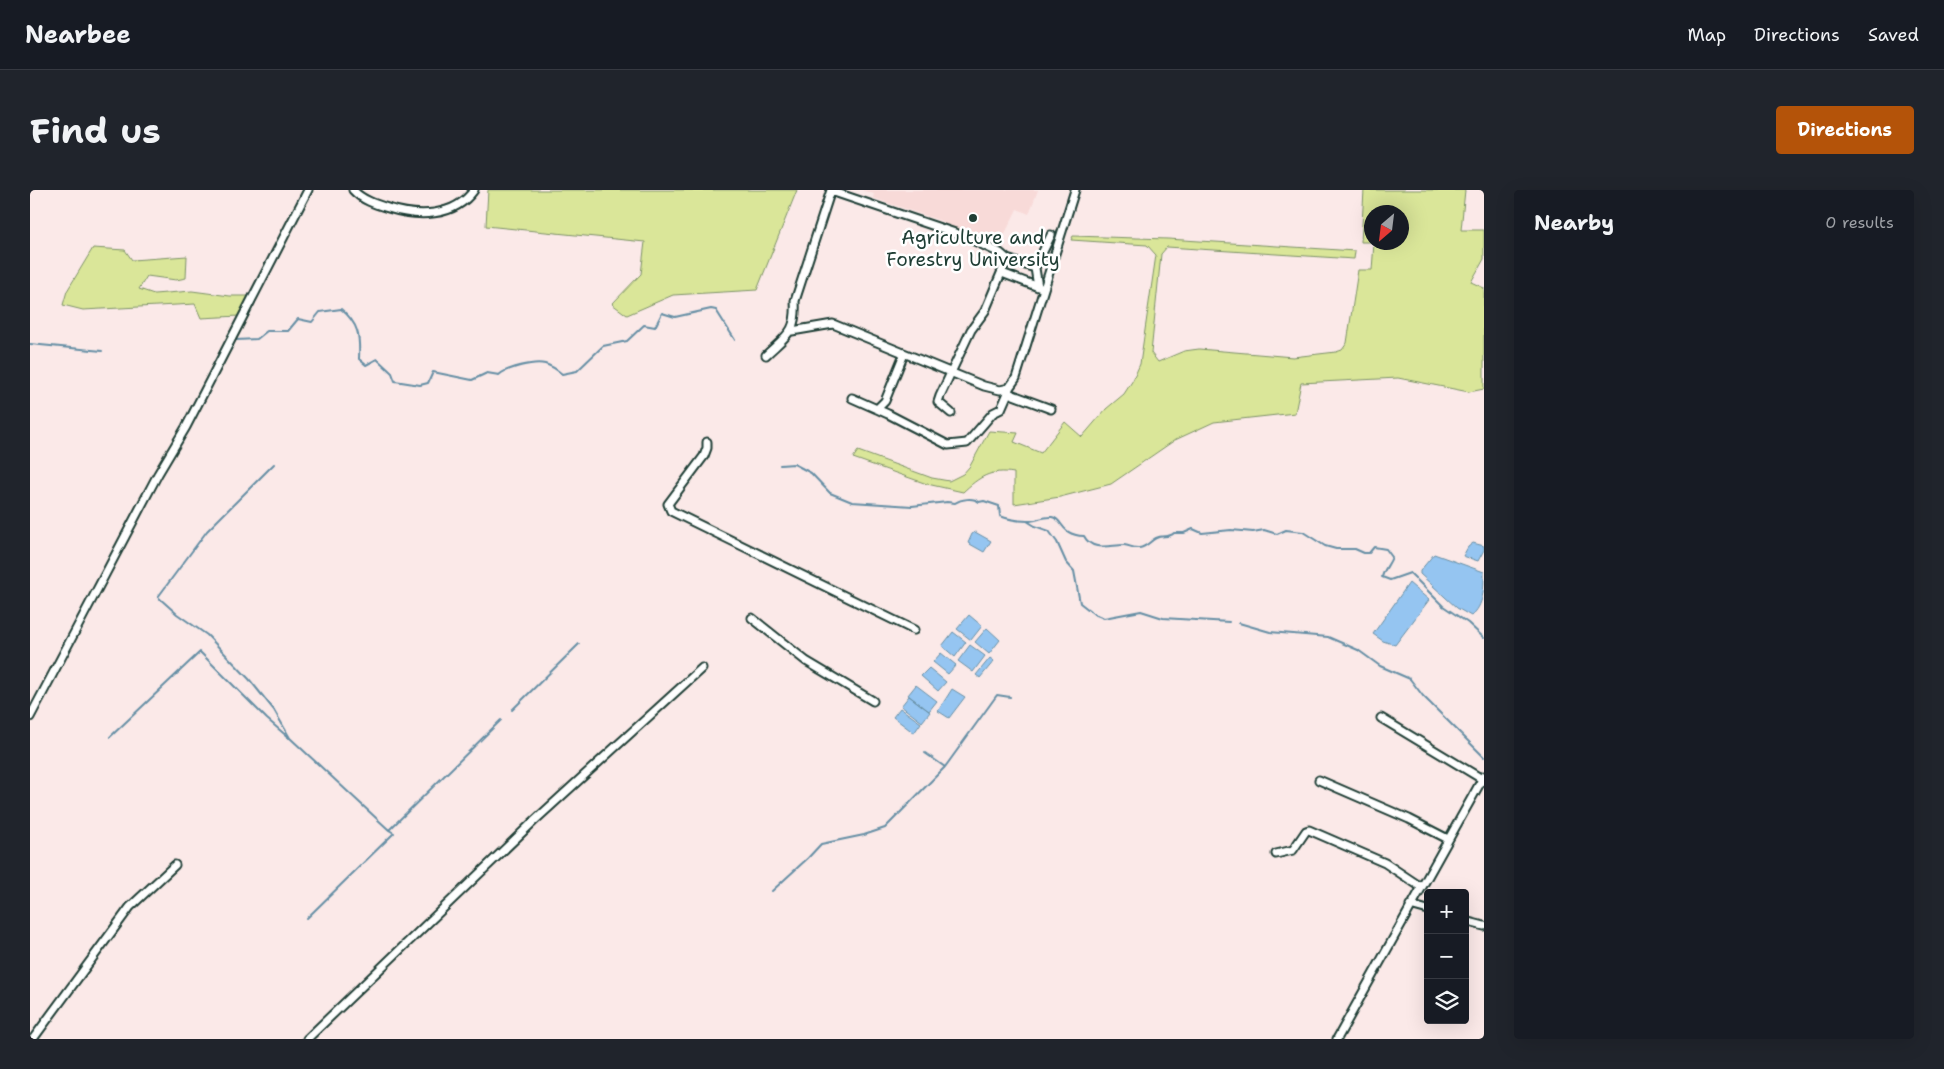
<!DOCTYPE html>
<meta charset="utf-8">
<style>
body{margin:0;font-family:"Shantell Sans",sans-serif;background:#20242c;color:#f1f3f6}
.controls{position:absolute;right:15px;bottom:15px;display:grid;overflow:hidden;border-radius:5px;box-shadow:0 5px 20px #0002}
.controls button{width:45px;height:45px;display:grid;place-items:center;padding:0;border:0;border-bottom:1px solid #363941;background:#171b24;color:#f1f3f6;font:25px sans-serif}
.compass{position:absolute;left:1334px;top:15px;width:45px;height:45px;border-radius:50%;background:#171b24;box-shadow:0 5px 20px #0002;rotate:208deg}
.list{margin:0;padding:0;list-style:none}
h2{display:flex;justify-content:space-between;align-items:center;height:65px;margin:0;padding:0 20px;font-size:21px}
h2 small{font-size:16px;font-weight:400;color:#9ea1a6}
.icon{flex:none;width:28px;height:28px;fill:none;stroke:currentColor;stroke-width:2;stroke-linecap:round;stroke-linejoin:round}
.map{position:relative;flex:none;width:1454px;height:849px;overflow:hidden;border-radius:5px}
header{display:flex;align-items:center;gap:30px;box-sizing:border-box;height:70px;padding:0 25px;background:#171b24;border-bottom:1px solid #363941}
header strong{font-size:24px}
nav{display:flex;gap:28px;margin-inline-start:auto;font-size:18px}
.intro{display:flex;align-items:center;justify-content:space-between;box-sizing:border-box;height:120px;padding:0 30px}
h1{margin:0;font-size:35px}
.button{padding:12px 22px;border-radius:5px;background:#b45309;color:#fff;font-size:18px;font-weight:700}
main{display:flex;gap:30px;padding:0 30px}
aside{flex:1;background:#171b24;border-radius:5px;box-shadow:0 5px 20px #0002}
.map>svg:first-child{display:block}
</style>
<header>
<strong>Nearbee</strong>
<nav><a>Map</a><a>Directions</a><a>Saved</a></nav>
</header>
<div class="intro"><h1>Find us</h1><a class="button">Directions</a></div>
<main>
<div class="map">
<svg width="1454" height="849" viewBox="0 0 1454 849">
<rect width="100%" height="100%" fill="#fbe9e8"/>
<filter id="ink" filterUnits="userSpaceOnUse"><feTurbulence type="fractalNoise" baseFrequency=".02" numOctaves="2"/><feDisplacementMap in="SourceGraphic" scale="10" xChannelSelector="R" yChannelSelector="G"/><feConvolveMatrix kernelMatrix="1 2 1 2 8 2 1 2 1" color-interpolation-filters="sRGB"/></filter>
<g filter="url(#ink)">
<path fill="#f8dad8" d="M831,0h177l-9,24 -12,-5 -18,37 -55,-19v-5l-71,-24 1,-4z"/>
<path fill="#dae699" stroke="#7c9266" d="M458,0h309l-40,100 -84,5 -46,20 -15,-11 29,-30 4,-32 -159,-16z
M1334,0h101l-4,40h23v29l-13,23 13,6v101l-15,3 -71,-14 -97,5 -6,30 -81,9 -39,18 -64,44 -51,13 -46,7v-31c-23,-4 -35,4 -51,19l-36,-8 -74,-26 5,-7 74,27 17,3 14,-7 7,-8 19,-35 29,2 -4,9 27,11 24,-31 17,15 24,-28 18,-15 9,-14 7,-16 16,-109 -9,-10 -76,-5 2,-4 95,3 187,12 -1,8 -187,-12 -6,7 -10,99 7,9 26,-11 15,-2 94,8 43,-5 6,-2 5,-7 11,-73h14l2,-27 28,-1v-30h-30l-1,30h-10z
M63,58l32,2 7,10 55,-4 -1,22 -10,2 -29,-4 -8,13 15,5 38,-3 38,5h20l-11,20 -38,2 -6,-14 -112,6 -20,-5 4,-14z"/>
<path fill="#95c5f1" stroke="#668fa5" d="M945,342l16,9 -7,11 -16,-9 4,-9z
M1443,353l11,3v4l-6,11 -15,-5 5,-9z
M1404,364l50,18c0,16 0,34 -13,44l-14,-8 -37,-34v-3z
M1379,393l20,17 -34,45 -12,-4 -10,-7z
M939,425l13,11 -11,14 -14,-11z
M957,438l13,12 -11,14 -14,-12z
M923,442l13,10 -11,15 -13,-11z
M940,455l15,11 -12,16 -15,-11z
M911,463l15,12 -8,9 -15,-12z
M960,468l4,3 -14,17 -4,-3z
M899,478l17,14 -8,9 -17,-15z
M886,495l21,16 -8,10 -21,-16z
M922,499l13,8 -16,21 -11,-7z
M879,506l21,16 -8,10 -21,-16z
M870,518l21,15 -7,10 -21,-16z"/>
<g fill="none" stroke-linecap="round" stroke-linejoin="round">
<path stroke="#668fa5" stroke-width="2" d="M206,150l21,-1 10,-8h21l10,-12 14,3 8,-10 21,-3c18,15 19,27 18,50l7,6 11,-6 15,14 3,8 25,4 8,-2 5,-11 39,8 15,-7 12,2c8,-7 35,-14 46,-11 7,2 11,5 17,10l15,-3 26,-25 24,-5 17,-16 11,2 7,-14 13,4 36,-8 5,1 19,30
M0,154l72,7
M244,274l-67,67 -49,66 19,17 30,21 42,44 25,31 16,28 99,92 112,-110
M750,275l14,-1 17,9 19,20 22,9 60,4 35,-4 8,1c6,-4 18,-6 24,-1l5,-1 15,5 1,10c8,3 20,5 28,5 8,0 16,-5 24,-4 12,2 7,18 32,19 8,16 26,9 40,9 5,0 10,4 15,3 8,-1 11,-7 17,-10 7,-3 13,0 18,-5h10l9,-4 9,4 29,-3 22,2 11,-2 13,4 9,-4 17,2 22,14 11,3h19l9,4h5l5,-6 12,2 6,8c-3,8 -8,12 -10,20l8,3 20,-7 33,33 25,17 16,15
M997,331l8,5 14,5 8,11 9,20 8,9 6,32 14,11 10,4 37,-7 22,7 66,4
M1209,433l31,9 58,5 30,13 22,16 30,13 13,17 61,61
M482,520l67,-66
M80,547l90,-85 67,67 22,19
M895,563l20,14
M742,701l36,-33 13,-14 43,-9 21,-7 60,-61 52,-72 13,2
M277,728l87,-85 -5,-3"/>
<defs>
<path id="minor" d="M323,0c9,10 22,14 35,18 29,9 66,10 86,-18
M801,1l133,45 36,17 7,6 -22,52 -14,19 -31,66 -2,6 13,11
M977,69l28,9
M972,83l39,15
M1008,97l-3,-19 16,-33
M762,141l41,-7 151,62 16,4 9,-2 7,-10 59,-188
M736,165c21,-20 31,-23 29,-54l36,-111
M979,199l-1,4 43,16
M822,208l36,16 60,31 19,-2 26,-30 8,-4 7,-16
M847,219l8,-8 19,-47
M677,252v6l-3,8 -36,48 3,7 243,119
M722,428l54,43 67,40
M0,527l128,-243 28,-47 122,-237
M1351,528l101,61
M1289,590l90,39 39,20
M1246,664l17,-4 13,-19 3,-1 76,33 36,24
M1380,715l18,5
M1435,731l19,5
M3,849l97,-132 45,-42
M277,849l226,-217 169,-154
M1307,849l147,-263"/>
</defs>
<use href="#minor" stroke="#1f3d34" stroke-width="11"/>
<use href="#minor" stroke="#fff" stroke-width="7"/>
</g>
</g>
<circle fill="#1f3d34" stroke="#fff" stroke-width="2" cx="943" cy="28" r="5"/>
<g text-anchor="middle" dominant-baseline="central" stroke-width="5" stroke-linejoin="round" paint-order="stroke">
<g font-size="19" fill="#1f3d34" stroke="#fff">
<text x="943" y="47">Agriculture and<tspan x="943" dy="22">Forestry University</tspan></text>
</g>
</g>
</svg>
<div class="controls">
<button>+</button>
<button>−</button>
<button><svg class="icon" aria-label="layers" viewBox="0 0 24 24"><path d="M12 4l9 5-9 5-9-5zM3 14l9 5 9-5"/></svg></button>
</div>
<svg class="compass" viewBox="-18 -18 36 36"><path d="M0-13l5 13h-10z" fill="#e53935"/><path d="M0 13l5-13h-10z" fill="#9ea1a6"/></svg>
</div>
<aside>
<h2>Nearby<small>0 results</small></h2>
<ul class="list">
</ul>
</aside>
</main>
